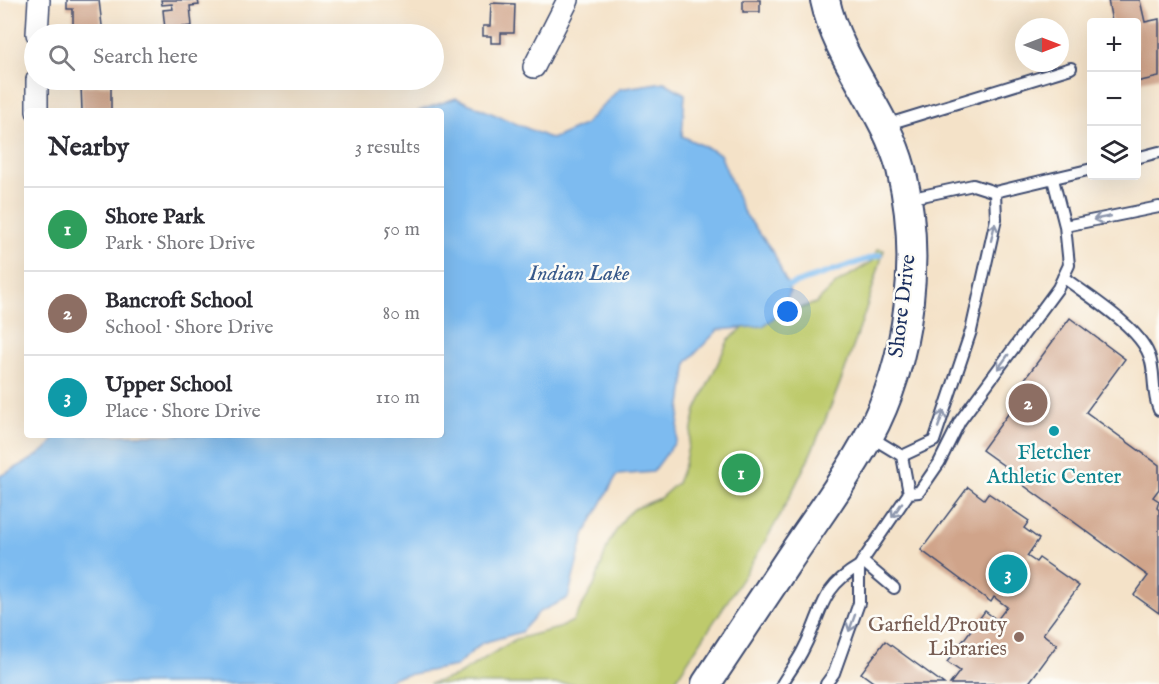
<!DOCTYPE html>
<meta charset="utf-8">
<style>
body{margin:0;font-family:"IM FELL English",serif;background:#f2f2f3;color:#2b2b33}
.controls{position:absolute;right:18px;top:18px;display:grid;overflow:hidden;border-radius:6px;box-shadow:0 6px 24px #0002}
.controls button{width:54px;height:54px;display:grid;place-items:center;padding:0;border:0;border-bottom:2px solid #e1e1e2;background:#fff;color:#2b2b33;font:30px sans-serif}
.compass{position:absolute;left:1015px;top:18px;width:54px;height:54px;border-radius:50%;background:#fff;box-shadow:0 6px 24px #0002;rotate:90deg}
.you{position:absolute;left:788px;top:312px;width:21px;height:21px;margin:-15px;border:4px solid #fff;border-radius:50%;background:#1a73e8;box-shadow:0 0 0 9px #1a73e833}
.badge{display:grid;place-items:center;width:39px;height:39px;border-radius:50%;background:#7c3aed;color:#fff;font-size:20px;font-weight:700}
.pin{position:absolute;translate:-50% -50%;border:3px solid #fff;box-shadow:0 2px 6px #0006}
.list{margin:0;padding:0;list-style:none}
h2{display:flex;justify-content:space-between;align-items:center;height:78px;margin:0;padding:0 24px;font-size:26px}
h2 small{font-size:20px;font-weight:400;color:#7c7c81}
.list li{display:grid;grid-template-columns:39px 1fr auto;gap:18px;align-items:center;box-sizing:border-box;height:84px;padding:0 24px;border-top:2px solid #e1e1e2}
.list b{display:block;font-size:22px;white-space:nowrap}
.list p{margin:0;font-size:20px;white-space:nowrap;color:#7c7c81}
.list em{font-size:20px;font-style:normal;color:#7c7c81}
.icon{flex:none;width:33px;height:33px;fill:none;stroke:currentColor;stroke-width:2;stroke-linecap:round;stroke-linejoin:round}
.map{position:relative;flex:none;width:1159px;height:684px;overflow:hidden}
.search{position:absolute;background:#fff;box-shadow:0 6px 24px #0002;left:24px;top:24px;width:420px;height:66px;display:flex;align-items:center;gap:15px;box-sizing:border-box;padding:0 21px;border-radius:33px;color:#7c7c81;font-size:22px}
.panel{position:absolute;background:#fff;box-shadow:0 6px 24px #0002;left:24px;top:108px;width:420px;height:330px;border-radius:6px}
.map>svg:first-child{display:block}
</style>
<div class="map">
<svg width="1159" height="684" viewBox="0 0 1159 684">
<rect width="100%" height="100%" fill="#fdfcf7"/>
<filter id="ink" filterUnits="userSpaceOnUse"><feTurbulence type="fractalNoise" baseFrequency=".0167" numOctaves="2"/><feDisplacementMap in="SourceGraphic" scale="12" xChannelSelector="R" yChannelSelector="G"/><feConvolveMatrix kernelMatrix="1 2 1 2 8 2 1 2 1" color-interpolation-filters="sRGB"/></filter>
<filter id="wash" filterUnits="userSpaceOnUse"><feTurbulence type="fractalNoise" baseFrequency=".008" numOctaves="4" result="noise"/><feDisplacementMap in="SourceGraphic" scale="24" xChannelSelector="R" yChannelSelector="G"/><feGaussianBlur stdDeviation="1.35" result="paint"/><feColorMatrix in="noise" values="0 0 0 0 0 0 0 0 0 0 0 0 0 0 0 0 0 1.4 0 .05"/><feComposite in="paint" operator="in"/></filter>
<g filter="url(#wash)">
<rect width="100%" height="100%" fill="#f4e2c8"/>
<path fill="#beca6c" stroke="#6c7c65" stroke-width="1.5" d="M877,249l7,1c-28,96 -61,189 -110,276 -31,55 -67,105 -101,158h-244l27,-8 60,-37 43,-11 14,-7 21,-35 15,-44 16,-25 9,-8 26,-11 17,-15 7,-18 12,-55 33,-71 17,-13 70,-23 21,-20 36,-22z"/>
<path fill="#7dbbf0" stroke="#4c75a7" stroke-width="1.5" d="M664,82l21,12 -3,42 38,18 23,57 31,42 16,39 -11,22 -16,12 -45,4 -31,32 -11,79 -23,31 -36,3 -33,60 -16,63 -29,14 -18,20 -39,11 -26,23 -61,11 -11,7h-384v-208c17,-9 49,-22 56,-41h385v-324h-23l38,-13 96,41 32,-14 35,-36z"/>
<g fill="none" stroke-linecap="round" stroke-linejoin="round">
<path stroke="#7dbbf0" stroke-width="6" d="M781,286l9,-1 90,-30"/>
</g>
<g id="blocks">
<path fill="#d0a48a" d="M67,0h32l4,34h-18v-8h-12v-17h-6z
M161,0h37l1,5 -9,1 2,20 -27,3 -2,-19 10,-1 -1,-5 -10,1z
M743,0h17v12h-17z
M1108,0h32l5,22 14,-3v58l-23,5v-60h-24z
M491,3l24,1 -1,29h-13v10h-10v-7h-8v-10h7z
M111,85v26h-29l-1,-25z
M1070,318l55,41 -39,53 73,53v24l-6,8 6,4 -2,7 2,2v103l-25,-18 14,-19 -129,-94 2,-4 -39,-28 37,-51 -6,-4z
M968,487l16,12 4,-6 41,28 -5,7 15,11 -12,17 9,6 3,-4 40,28 -36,48 14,11 -29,39h-78l10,-13 -13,-9 38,-51 12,9 10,-13 -13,-10 -3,5 -70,-52z
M885,641l59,43h-68l-15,-11z"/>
</g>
</g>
<g filter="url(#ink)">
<use href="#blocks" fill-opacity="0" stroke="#3c4a6e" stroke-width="1.5"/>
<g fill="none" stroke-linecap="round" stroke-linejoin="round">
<defs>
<path id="service" d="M885,125l186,-57
M1136,158l23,-6
M1053,179l12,47
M995,192l97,-23
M1063,277c25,19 75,49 86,78 7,17 2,37 10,55
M902,456l32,-15 37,-110 25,-112 -1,-27 -22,-7 -65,14
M909,493l10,-1 20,-29 21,-42 98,-133 11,-23 -4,-39 94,-19
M862,561l32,27
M782,684c7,-12 16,-23 22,-36 19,-36 15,-59 55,-82l50,-73 -7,-37 -33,-20
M826,684l8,-11 25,-70v-37"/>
<path id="minor" d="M37,34l2,-34
M534,67l34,-67
M37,111v-31"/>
<path id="secondary" d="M706,684c26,-39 52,-78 78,-117 28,-43 60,-84 84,-129 43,-79 54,-183 33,-269 -16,-60 -63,-108 -76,-169"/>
</defs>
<use href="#service" stroke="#3c4a6e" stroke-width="14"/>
<use href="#minor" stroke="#3c4a6e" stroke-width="24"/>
<use href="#secondary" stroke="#3c4a6e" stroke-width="32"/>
<use href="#service" stroke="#fff" stroke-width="10"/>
<use href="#minor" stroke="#fff" stroke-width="21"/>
<use href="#secondary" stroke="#fff" stroke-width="28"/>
</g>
<defs><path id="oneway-shaft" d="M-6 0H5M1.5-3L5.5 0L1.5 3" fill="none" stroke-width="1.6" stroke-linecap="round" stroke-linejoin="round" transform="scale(1.5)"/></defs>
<g stroke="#8d97ae">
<use href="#oneway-shaft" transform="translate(1102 218) rotate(169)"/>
<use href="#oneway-shaft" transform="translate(993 232) rotate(-77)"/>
<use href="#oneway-shaft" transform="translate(1003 362) rotate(126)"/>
<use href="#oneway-shaft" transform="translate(941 419) rotate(-71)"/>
<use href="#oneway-shaft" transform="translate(897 510) rotate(124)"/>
<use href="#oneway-shaft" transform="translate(852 623) rotate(110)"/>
</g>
</g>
<circle fill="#0f9aa8" stroke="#fdfcf7" stroke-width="2" cx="1054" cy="431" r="6"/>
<circle fill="#8d6e63" stroke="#fdfcf7" stroke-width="2" cx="1019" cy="637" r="6"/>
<g text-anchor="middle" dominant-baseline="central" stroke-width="5" stroke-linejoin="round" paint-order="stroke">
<g font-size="21" fill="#1b2f5e" stroke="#fdfcf7">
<text transform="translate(903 306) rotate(-83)">Shore Drive</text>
</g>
<g font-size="21" fill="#0d838f" stroke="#fdfcf7">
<text x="1054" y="453">Fletcher<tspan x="1054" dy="24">Athletic Center</tspan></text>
</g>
<g font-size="21" fill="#785e54" stroke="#fdfcf7" text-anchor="end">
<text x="1007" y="625">Garfield/Prouty<tspan x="1007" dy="24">Libraries</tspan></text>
</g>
<g font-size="22" font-style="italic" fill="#38598a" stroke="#fdfcf7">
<text x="579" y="274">Indian Lake</text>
</g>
</g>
</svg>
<div class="controls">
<button>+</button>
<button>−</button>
<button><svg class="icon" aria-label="layers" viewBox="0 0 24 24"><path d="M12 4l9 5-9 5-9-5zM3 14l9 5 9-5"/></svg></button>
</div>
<svg class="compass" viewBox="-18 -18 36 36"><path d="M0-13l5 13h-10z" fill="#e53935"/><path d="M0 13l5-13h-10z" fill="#7c7c81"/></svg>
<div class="you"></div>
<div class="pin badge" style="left:741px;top:473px;background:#2e9e5b">1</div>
<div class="pin badge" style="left:1028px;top:403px;background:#8d6e63">2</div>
<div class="pin badge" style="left:1008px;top:574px;background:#0f9aa8">3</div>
<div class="search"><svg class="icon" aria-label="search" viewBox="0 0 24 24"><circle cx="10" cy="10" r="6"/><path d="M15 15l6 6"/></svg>Search here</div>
<section class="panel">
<h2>Nearby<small>3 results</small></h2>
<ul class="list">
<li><span class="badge" style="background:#2e9e5b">1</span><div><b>Shore Park</b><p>Park · Shore Drive</p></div><em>50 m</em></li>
<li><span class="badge" style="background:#8d6e63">2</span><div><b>Bancroft School</b><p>School · Shore Drive</p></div><em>80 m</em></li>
<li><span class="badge" style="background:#0f9aa8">3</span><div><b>Upper School</b><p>Place · Shore Drive</p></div><em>110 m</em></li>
</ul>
</section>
</div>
